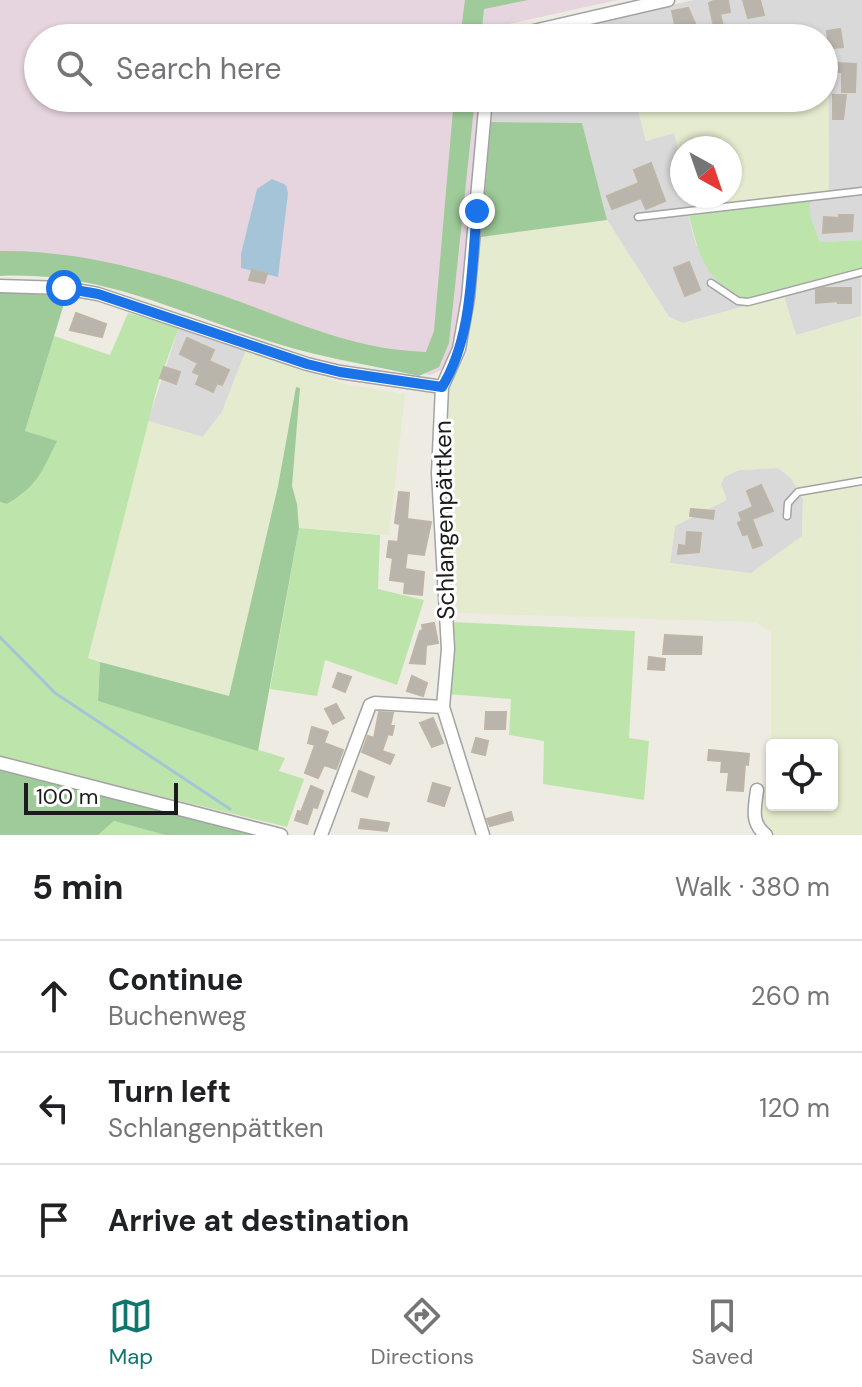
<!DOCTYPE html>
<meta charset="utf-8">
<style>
body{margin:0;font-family:"DM Sans",sans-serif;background:#f6f6f6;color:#202124}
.controls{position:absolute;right:24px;bottom:24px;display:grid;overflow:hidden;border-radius:8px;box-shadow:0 2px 6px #0004}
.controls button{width:72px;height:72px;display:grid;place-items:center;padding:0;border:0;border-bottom:2px solid #e0e0e0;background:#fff;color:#202124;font:40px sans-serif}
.compass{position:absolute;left:670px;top:136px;width:72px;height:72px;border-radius:50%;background:#fff;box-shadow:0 2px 6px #0004;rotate:140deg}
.scale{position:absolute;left:24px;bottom:20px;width:154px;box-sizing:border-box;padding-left:8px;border:4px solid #1c1c1c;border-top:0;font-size:22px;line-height:28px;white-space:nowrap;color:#1c1c1c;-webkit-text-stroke:6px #fff;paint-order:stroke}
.stop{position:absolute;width:24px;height:24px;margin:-18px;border:6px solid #1a73e8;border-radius:50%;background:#fff}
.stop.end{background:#1a73e8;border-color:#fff;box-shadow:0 2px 8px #0008}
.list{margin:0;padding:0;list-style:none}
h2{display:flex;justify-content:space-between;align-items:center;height:104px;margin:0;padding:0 32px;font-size:34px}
h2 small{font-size:26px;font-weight:400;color:#757577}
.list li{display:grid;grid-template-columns:52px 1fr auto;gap:24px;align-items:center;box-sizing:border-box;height:112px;padding:0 32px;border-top:2px solid #e0e0e0}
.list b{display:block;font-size:30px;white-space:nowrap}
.list p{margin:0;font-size:26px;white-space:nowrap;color:#757577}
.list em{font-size:26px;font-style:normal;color:#757577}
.icon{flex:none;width:44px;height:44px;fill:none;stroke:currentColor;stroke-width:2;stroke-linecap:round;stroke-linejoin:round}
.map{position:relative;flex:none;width:862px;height:835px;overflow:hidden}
.search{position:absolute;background:#fff;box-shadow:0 2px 6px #0004;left:24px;right:24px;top:24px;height:88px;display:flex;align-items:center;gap:20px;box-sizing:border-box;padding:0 28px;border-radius:44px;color:#757577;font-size:30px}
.sheet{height:440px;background:#fff}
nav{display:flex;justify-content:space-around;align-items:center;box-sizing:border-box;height:112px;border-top:2px solid #e0e0e0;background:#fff;font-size:22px;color:#757577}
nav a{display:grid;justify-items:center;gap:4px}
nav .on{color:#0f766e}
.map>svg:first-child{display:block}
</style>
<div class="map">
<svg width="862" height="835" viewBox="0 0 862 835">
<rect width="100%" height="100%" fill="#edebe2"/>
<path fill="#dad9d9" d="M694,0h168v188l-33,4 -1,-134h-4v-20h-301z
M493,98h142l11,43 28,-8 8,27v36h11l4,13 -10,2 9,34 49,57 14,-5 1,5 -77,21 -14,-6 -62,-97 -25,-96 -91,-2z
M862,192v48l-42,2 -10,-27v-16z
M861,274v42l-65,20 -12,-40z
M179,327l67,23 -24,62 -19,25 -55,-16z
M778,468l13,10 12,21 -1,37 -51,38 -81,-11 5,-37 18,-10 28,-32 3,-7 15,-7z"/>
<path fill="#e6d5df" d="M0,0h617l-130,29 -1,9h-448v60h442l-17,187 -10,62 -9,22 -14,6 -86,-20 -234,-77 -110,-16z"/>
<path fill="#e4ebce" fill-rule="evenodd" d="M828,57l1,135 -132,17 -4,-13h37v-48h-48v12l-8,-27 -28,8 -11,-43h189v-40z
M607,220l62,97 14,6 101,-27 12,39 65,-19 1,519h-106l15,-87v-116l-15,-10 -300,-9 -5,-5 -8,-135 4,-84 21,-37 13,-115zM778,468l13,10 12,21 -1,37 -51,37 -81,-10 5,-37 52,-26 -6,-16 3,-7 15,-7zM772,745h60v60h-60z
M246,350l97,34 62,10 -16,141 -90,-7 -2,-24 -5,-18 8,-97 -4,-2 -18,99 -49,210 -141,-38 60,-237 55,16 19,-25z"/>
<path fill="#bde5ab" d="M810,199v16l10,27 42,-2v29l-120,31c-38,-25 -42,-41 -53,-84z
M128,313l51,14 -21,57 -70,274 12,4 -2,39 187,57 -6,13 25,8 -17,48 -287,-70v-255l7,2 49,-62 -31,-11 29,-95 56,19z
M299,528l81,7 -2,54 46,11 -27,85 -72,-25 -8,36 -47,-7z
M452,622l183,9 -6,107 20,3 -5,59 -101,-16 1,-43 -35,-6 2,-36 -63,-5z
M114,821l51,14h-67z"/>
<path fill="#9fca99" d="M465,0h63l-44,9 -3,29h-21z
M454,98h21l-26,245 -10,24 -20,9c-55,-12 -113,-21 -166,-40 -86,-29 -160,-65 -253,-60v-25c76,-1 149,19 221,44 69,24 129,55 205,57l8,-21z
M491,122l91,1 25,97 -126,17z
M15,292l51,5 -41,134 32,10c-16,32 -19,44 -50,63l-7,-2v-209z
M296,387l4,1 -8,98 5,18 2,24 -41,223 -160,-50 2,-39 129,34 49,-210z
M0,767l255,63 -1,5h-89l-51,-14 -16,14h-98z"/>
<path fill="#a5c4d8" d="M272,179l14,6 2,8 -10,84 -37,-9v-14l16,-65z"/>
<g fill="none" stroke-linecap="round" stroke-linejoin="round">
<path stroke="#a5c4d8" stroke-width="3" d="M0,637l55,56 175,116"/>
</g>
<path fill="#b9b4ac" stroke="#beb5a6" stroke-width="2" d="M716,0h12l2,12 -10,2 5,20 -17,4h-30v-4l11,-2 -12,1 -5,-22 16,-3 10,22 16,-3 -5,-24z
M743,0h17l4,15 -16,3z
M647,27l3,11h-35v-4z
M840,29l3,18 -19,2v-9l4,-1 -1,-8z
M579,30l2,8h-27v-3z
M836,63l20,1 -1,28h-13v-20h-6z
M833,95h13l-3,24h-10z
M651,163l14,38 -19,8 -5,-11 -29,11 -5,-13 32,-13 -5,-13z
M839,215h14l-1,16 -29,2 1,-16 15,1z
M689,262l11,28 -15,6 -11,-28z
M252,270l15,4 -3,9 -15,-3z
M823,288h28v15h-13v-2l-22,2v-13z
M76,313l30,11 -4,13 -32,-7z
M187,338l27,12 -5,11 20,9 -7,15 -5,-2 -4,9 -17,-8 4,-9 -7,-3 5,-9 -18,-9z
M164,367l16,5 -4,12 -16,-6z
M761,485l12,26 -21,8 10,26 -9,3 -5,-14 -5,1 -5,-12 4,-2 -3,-8 14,-6 -6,-16z
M399,492l10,1 -2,26 24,3 -7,33 -17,-2 -2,16 19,3 -2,23 -18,-2 1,-11 -15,-2 3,-22 -6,-1 2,-16 9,1 2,-18 -5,-1z
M691,509l23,2 -1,8 -23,-3z
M687,532l14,1 -2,19 -21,2 1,-9 7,1z
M434,623l4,20 -12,2 -1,19 -15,-1 10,-32 3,-1 -1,-5z
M665,635l37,2 -1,17h-38z
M649,657l16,2 -1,11 -16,-1z
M338,673l13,4 -6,15 -12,-5z
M412,676l15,7 -4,13 -16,-5z
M336,704l8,14 -11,6 -8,-15z
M379,712l14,1 -3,13h4l-2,9 -4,-1 -6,17 12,4 -4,9 -28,-12 6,-16 6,2z
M486,712h20l-1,17h-20z
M433,718l10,25 -11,4 -12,-24z
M312,727l16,5 -4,11 19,7 -7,19 -12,-4 -6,13 -13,-5 10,-28 -7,-2z
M476,738l12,3 -3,14 -13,-3z
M709,750l40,4 -1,11 -3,-1 -2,27 -16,-1 2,-18h-8l1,-11 -14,-1z
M359,771l15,6 -7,20 -15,-6z
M433,783l17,5 -6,18 -16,-5z
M311,786l12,5 -6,17 -4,-1 -6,17 -12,-4 3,-9 3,1z
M511,812l2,8 -23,6 -3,-7z
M361,819l28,4 -2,8 -28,-3z"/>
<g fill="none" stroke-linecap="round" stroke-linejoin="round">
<defs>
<path id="service" d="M638,217l224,-26
M711,283l27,18 10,1 114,-30
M787,516l1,-13 10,-11 64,-11"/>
<path id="minor" d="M503,38l165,-38
M0,286l64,2 34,6 209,70 33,8 102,15
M0,763l281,72
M757,790c-2,17 -7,33 9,45
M321,835l49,-130 5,-2 68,4
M483,835l-40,-128 5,-58 -10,-176 4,-86 17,-38 9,-51 18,-200"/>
</defs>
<use href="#service" stroke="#a3a3a3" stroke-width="9"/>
<use href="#minor" stroke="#a3a3a3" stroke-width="15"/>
<use href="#service" stroke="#fff" stroke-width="6"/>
<use href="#minor" stroke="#fff" stroke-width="12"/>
</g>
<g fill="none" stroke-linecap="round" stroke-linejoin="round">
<path stroke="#1a73e8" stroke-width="10" d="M64,288l34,6 209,70 33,8 102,15c31,-50 29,-118 35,-176"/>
</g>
<g text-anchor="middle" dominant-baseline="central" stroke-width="6" stroke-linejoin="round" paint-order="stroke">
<g font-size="24" fill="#1c1c1c" stroke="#fff">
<text transform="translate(444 520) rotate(-91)">Schlangenpättken</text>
</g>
</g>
</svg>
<div class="controls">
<button><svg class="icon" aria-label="locate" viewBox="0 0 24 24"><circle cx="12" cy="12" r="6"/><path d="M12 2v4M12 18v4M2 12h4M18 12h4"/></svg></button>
</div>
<svg class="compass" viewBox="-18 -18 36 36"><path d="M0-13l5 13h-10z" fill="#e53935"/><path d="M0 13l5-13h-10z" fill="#757577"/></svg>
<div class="scale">100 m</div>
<div class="stop" style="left:64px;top:288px"></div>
<div class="stop end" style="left:477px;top:211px"></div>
<div class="search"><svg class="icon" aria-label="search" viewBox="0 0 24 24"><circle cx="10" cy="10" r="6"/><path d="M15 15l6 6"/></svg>Search here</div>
</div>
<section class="sheet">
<h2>5 min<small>Walk · 380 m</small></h2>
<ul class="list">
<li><svg class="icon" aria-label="ahead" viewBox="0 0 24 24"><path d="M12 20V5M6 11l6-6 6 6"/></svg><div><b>Continue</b><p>Buchenweg</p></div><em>260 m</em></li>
<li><svg class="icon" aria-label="left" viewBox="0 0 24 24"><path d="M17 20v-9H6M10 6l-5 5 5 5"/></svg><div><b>Turn left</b><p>Schlangenpättken</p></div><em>120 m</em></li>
<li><svg class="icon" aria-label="arrive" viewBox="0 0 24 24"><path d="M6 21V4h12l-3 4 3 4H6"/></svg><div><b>Arrive at destination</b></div></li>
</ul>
</section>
<nav>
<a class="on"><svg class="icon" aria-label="map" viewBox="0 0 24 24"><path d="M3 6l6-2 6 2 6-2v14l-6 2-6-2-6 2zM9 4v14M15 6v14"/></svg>Map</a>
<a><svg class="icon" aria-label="directions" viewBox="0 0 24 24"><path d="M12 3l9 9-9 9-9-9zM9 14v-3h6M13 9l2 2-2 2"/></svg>Directions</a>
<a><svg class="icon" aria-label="saved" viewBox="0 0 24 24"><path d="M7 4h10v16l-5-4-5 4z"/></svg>Saved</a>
</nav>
